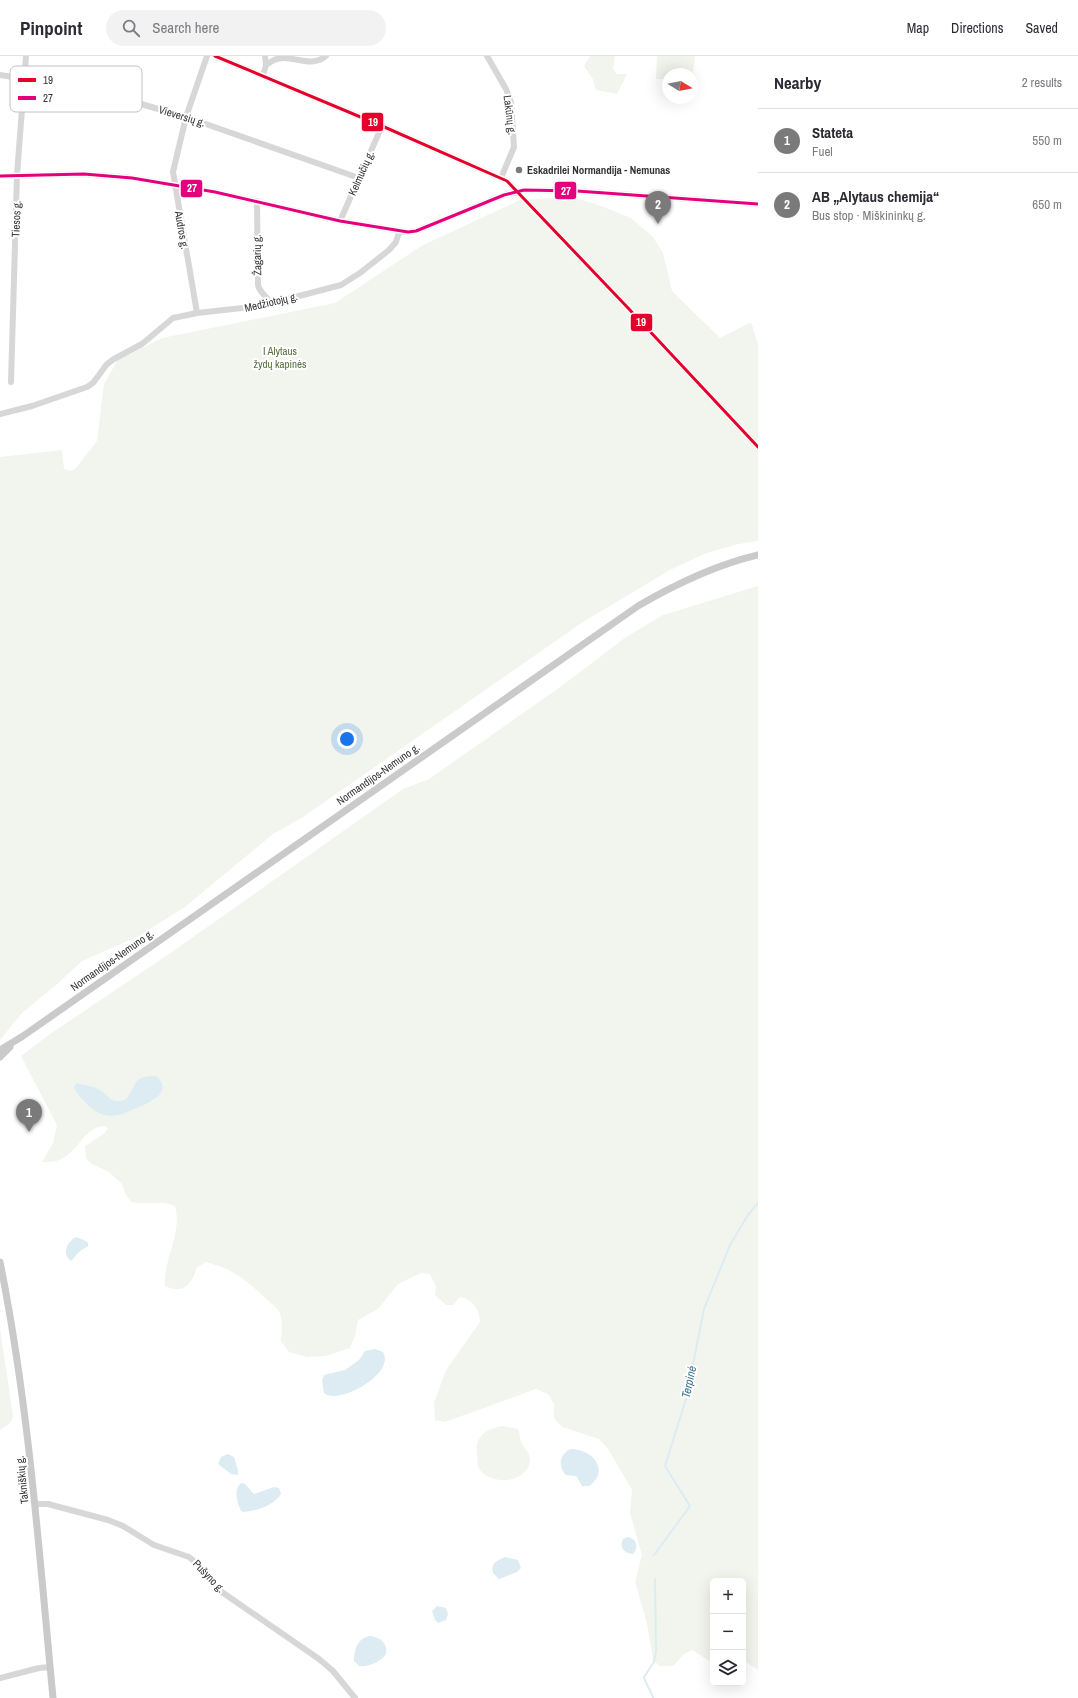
<!DOCTYPE html>
<meta charset="utf-8">
<style>
body{margin:0;font-family:"Archivo Narrow",sans-serif;background:#f2f2f3;color:#2b2b33}
.controls{position:absolute;right:12px;bottom:12px;display:grid;overflow:hidden;border-radius:6px;box-shadow:0 4px 16px #0002}
.controls button{width:36px;height:36px;display:grid;place-items:center;padding:0;border:0;border-bottom:1px solid #e1e1e2;background:#fff;color:#2b2b33;font:20px sans-serif}
.compass{position:absolute;left:662px;top:12px;width:36px;height:36px;border-radius:50%;background:#fff;box-shadow:0 4px 16px #0002;rotate:100deg}
.you{position:absolute;left:347px;top:683px;width:14px;height:14px;margin:-10px;border:3px solid #fff;border-radius:50%;background:#1a73e8;box-shadow:0 0 0 6px #1a73e833}
.badge{display:grid;place-items:center;width:26px;height:26px;border-radius:50%;background:#7a7a7a;color:#fff;font-size:13px;font-weight:700}
.pin{position:absolute;translate:-50% -33px;filter:drop-shadow(0 1px 2px #0008)}
.pin::after{content:'';position:absolute;top:21px;width:14px;height:12px;background:inherit;clip-path:polygon(0 0,100% 0,50% 100%)}
.list{margin:0;padding:0;list-style:none}
h2{display:flex;justify-content:space-between;align-items:center;height:52px;margin:0;padding:0 16px;font-size:17px}
h2 small{font-size:13px;font-weight:400;color:#7c7c81}
.list li{display:grid;grid-template-columns:26px 1fr auto;gap:12px;align-items:center;box-sizing:border-box;height:64px;padding:0 16px;border-top:1px solid #e1e1e2}
.list b{display:block;font-size:15px;white-space:nowrap}
.list p{margin:0;font-size:13px;white-space:nowrap;color:#7c7c81}
.list em{font-size:13px;font-style:normal;color:#7c7c81}
.icon{flex:none;width:22px;height:22px;fill:none;stroke:currentColor;stroke-width:2;stroke-linecap:round;stroke-linejoin:round}
.map{position:relative;flex:none;width:758px;height:1642px;overflow:hidden}
header{display:flex;align-items:center;gap:24px;box-sizing:border-box;height:56px;padding:0 20px;background:#fff;border-bottom:1px solid #e1e1e2}
header strong{font-size:19px}
nav{display:flex;gap:22px;margin-inline-start:auto;font-size:14px}
.search{width:280px;height:36px;background:#f2f2f3;display:flex;align-items:center;gap:10px;box-sizing:border-box;padding:0 14px;border-radius:22px;color:#7c7c81;font-size:15px}
main{display:flex}
aside{flex:1;background:#fff}
.map>svg:first-child{display:block}
</style>
<header>
<strong>Pinpoint</strong>
<div class="search"><svg class="icon" aria-label="search" viewBox="0 0 24 24"><circle cx="10" cy="10" r="6"/><path d="M15 15l6 6"/></svg>Search here</div>
<nav><a>Map</a><a>Directions</a><a>Saved</a></nav>
</header>
<main>
<div class="map">
<svg width="758" height="1642" viewBox="0 0 758 1642">
<rect width="100%" height="100%" fill="#fff"/>
<path fill="#f1f5ed" fill-rule="evenodd" d="M590,0h25l-2,13 4,5h10l-10,20 -21,-4 -3,-11 -9,-13z
M657,0h38l-3,24v-6h-24v5h-12z
M572,141l32,10 27,11 22,19 10,16 9,38 48,47 31,-16 7,22v197l-20,3 -34,10 -34,16 -87,52 -280,195 -30,17 -88,73 -46,29 -57,25 -26,24 -34,28 -22,27v-583l62,-7 2,19 6,2 5,-2 22,-28 7,-57 13,-23 45,-23 173,-35 88,-58 97,-45z
M758,530v1084l-15,-10v-79h-30v82l-21,-13 -8,4 -11,12h-13l-7,-6 -6,-37 -12,-41 7,-27 -12,-42 2,-23 -24,-41 -9,-10 -37,-12 -8,-9v-14l-6,-10 -12,-5 -91,33 -10,-2 -1,-17 12,-33 34,-48c0,-13 -8,-23 -20,-25l-7,8h-7l-11,-10 1,-8 -6,-13 -9,-1 -23,11 -20,25 -20,11 -3,16 -5,12 -24,8 -19,1 -18,-5 -8,-11c1,-9 2,-22 -2,-30 -3,-5 -10,-9 -14,-13 -20,-19 -32,-29 -59,-36l-9,5c-5,17 -13,28 -32,19 -2,-27 18,-54 10,-80 -15,-6 -28,-1 -44,-4l-6,-9 -3,-9 -13,-12 -17,-8 -6,-6 -1,-12 17,-11 6,-6 -3,-3c-27,1 -26,39 -63,36l11,-19 4,-18 -36,-69 29,-22 119,-80 234,-165 26,-10 134,-94 63,-48 37,-22zM87,1029c4,2 10,3 14,6 4,2 6,7 10,9 9,5 19,-2 22,-11l21,12 -67,4z
M0,1273l13,87c-1,7 -7,10 -13,14z
M502,1370l16,3c2,5 2,11 4,15 3,5 8,9 8,16 -1,24 -44,27 -52,6 -1,-3 0,-7 -1,-9 0,-5 -1,-9 0,-13 4,-12 14,-16 25,-18z"/>
<path fill="#ddebf3" d="M156,1020c19,16 -7,27 -20,32 -5,2 -11,6 -17,7 -5,1 -13,1 -18,-1 -7,-3 -13,-8 -17,-13 -4,-5 -9,-9 -10,-15l3,-3c7,2 17,3 23,7 7,4 9,11 18,11 14,0 12,-13 20,-21 5,-4 12,-4 18,-4z
M76,1181l8,3 4,3v3l-8,5 -9,10c-10,-7 -4,-19 5,-24z
M375,1293l8,3c13,22 -45,54 -59,41l-2,-12 2,-6 21,-5 14,-10 6,-9z
M571,1393c21,0 40,21 18,37h-7l-6,-10 -10,-1c-9,-9 -6,-22 5,-26z
M228,1398l6,3 4,13v5l-7,-1 -13,-10 3,-7z
M241,1427l4,1 9,10 20,-7 5,1 2,6c-7,11 -24,17 -37,18l-3,-1c-4,-9 -8,-21 0,-28z
M628,1481c9,2 11,10 5,17 -9,-1 -14,-6 -10,-15z
M505,1501l13,3 3,8 -4,4 -18,7 -6,-6c-3,-10 4,-12 12,-16z
M437,1550l9,2 2,6 -2,6 -8,3 -3,-3 -3,-9z
M370,1580c10,1 18,7 16,18 -5,8 -18,13 -27,12l-5,-5c0,-12 4,-23 16,-25z"/>
<g fill="none" stroke-linecap="round" stroke-linejoin="round">
<path stroke="#ddebf3" stroke-width="2" d="M654,1499l36,-49 -25,-40 21,-67 18,-90 26,-64 18,-30 10,-12
M653,1642c-2,-8 -7,-13 -9,-21l10,-15 2,-11 -1,-72"/>
<path stroke="#d7d7d7" stroke-width="6" d="M215,0l167,70 125,55 122,128 129,138
M487,0l19,33 5,13 3,45 -13,31
M266,9c6,-4 10,-7 17,-7 15,0 30,9 43,-2
M0,19l96,16 90,26 173,61
M263,19l3,-10 -1,-9
M0,120l84,-2 48,4 83,14 125,29 68,11 8,-1 88,-36 20,-5 53,1 181,13
M257,145l1,84c2,9 10,11 12,19
M340,165l42,-95
M197,257l-24,-141 13,-55 21,-61
M11,326l6,-207 9,-119
M0,358l32,-8 55,-19 6,-4 14,-19 7,-5 28,-15 31,-26 24,-5 64,-7 80,-21 19,-12 29,-23 7,-8 3,-10
M35,1448h13l60,16 15,6 31,19 35,12 10,8 20,25 100,69 14,12 22,27
M0,1622l39,-10 11,-1"/>
<path stroke="#cacaca" stroke-width="7" d="M0,994l23,-14 615,-430c38,-22 77,-41 120,-51
M0,1001l10,-10
M0,1206c29,144 39,290 53,436"/>
<defs>
<path id="bus-1" d="M215,0l167,70 125,55 122,128 129,138"/>
<path id="bus-2" d="M0,120l84,-2 48,4 83,14 125,29 68,11 8,-1 88,-36 20,-5 53,1 181,13"/>
</defs>
<use href="#bus-1" stroke="#fff" stroke-width="6"/>
<use href="#bus-2" stroke="#fff" stroke-width="6"/>
<use href="#bus-1" stroke="#e4002b" stroke-width="3"/>
<use href="#bus-2" stroke="#e5007d" stroke-width="3"/>
</g>
<circle fill="#7a7a7a" stroke="#fff" stroke-width="1.5" cx="519" cy="114" r="4"/>
<g text-anchor="middle" dominant-baseline="central" stroke-width="4" stroke-linejoin="round" paint-order="stroke">
<g font-size="11" fill="#333" stroke="#fff">
<text transform="translate(510 59) rotate(83)">Lakūnų g.</text>
<text transform="translate(182 60) rotate(17)">Vieversių g.</text>
<text transform="translate(361 117) rotate(-66)">Kelmučių g.</text>
<text transform="translate(16 163) rotate(-88)">Tiesos g.</text>
<text transform="translate(182 174) rotate(80)">Audros g.</text>
<text transform="translate(257 199) rotate(-91)">Žagarių g.</text>
<text transform="translate(271 246) rotate(-13)">Medžiotojų g.</text>
<text transform="translate(378 718) rotate(-35)">Normandijos-Nemuno g.</text>
<text transform="translate(112 904) rotate(-35)">Normandijos-Nemuno g.</text>
<text transform="translate(22 1424) rotate(-96)">Takniškių g.</text>
<text transform="translate(209 1520) rotate(46)">Pušyno g.</text>
</g>
<g font-size="11" font-weight="bold" fill="#333" stroke="#fff" text-anchor="start">
<text x="527" y="114">Eskadrilei Normandija - Nemunas</text>
</g>
<g font-size="11" fill="#56703f" stroke="#fff">
<text x="280" y="295">I Alytaus<tspan x="280" dy="13">žydų kapinės</tspan></text>
</g>
<g font-size="12" font-style="italic" fill="#3f7597" stroke="#fff">
<text transform="translate(689 1326) rotate(-78)">Terpinė</text>
</g>
</g>
<rect x="10" y="10" width="132" height="46" rx="6" fill="#fff" stroke="#c2c2c2" stroke-width="1"/>
<rect x="18" y="22" width="18" height="4" fill="#e4002b"/>
<rect x="18" y="40" width="18" height="4" fill="#e5007d"/>
<g font-size="11" fill="#333">
<text x="43" y="28">19</text>
<text x="43" y="46">27</text>
</g>
<g stroke="#fff" stroke-width="1.5">
<rect x="361" y="56" width="23" height="20" rx="4" fill="#e4002b"/>
<rect x="180" y="123" width="23" height="19" rx="4" fill="#e5007d"/>
<rect x="554" y="125" width="23" height="19" rx="4" fill="#e5007d"/>
<rect x="630" y="257" width="23" height="19" rx="4" fill="#e4002b"/>
</g>
<g font-size="11" text-anchor="middle" font-weight="bold" fill="#fff">
<text x="373" y="70">19</text>
<text x="192" y="136">27</text>
<text x="566" y="139">27</text>
<text x="641" y="270">19</text>
</g>
</svg>
<div class="controls">
<button>+</button>
<button>−</button>
<button><svg class="icon" aria-label="layers" viewBox="0 0 24 24"><path d="M12 4l9 5-9 5-9-5zM3 14l9 5 9-5"/></svg></button>
</div>
<svg class="compass" viewBox="-18 -18 36 36"><path d="M0-13l5 13h-10z" fill="#e53935"/><path d="M0 13l5-13h-10z" fill="#7c7c81"/></svg>
<div class="you"></div>
<div class="pin badge" style="left:29px;top:1076px">1</div>
<div class="pin badge" style="left:658px;top:168px">2</div>
</div>
<aside>
<h2>Nearby<small>2 results</small></h2>
<ul class="list">
<li><span class="badge">1</span><div><b>Stateta</b><p>Fuel</p></div><em>550 m</em></li>
<li><span class="badge">2</span><div><b>AB „Alytaus chemija“</b><p>Bus stop · Miškininkų g.</p></div><em>650 m</em></li>
</ul>
</aside>
</main>
